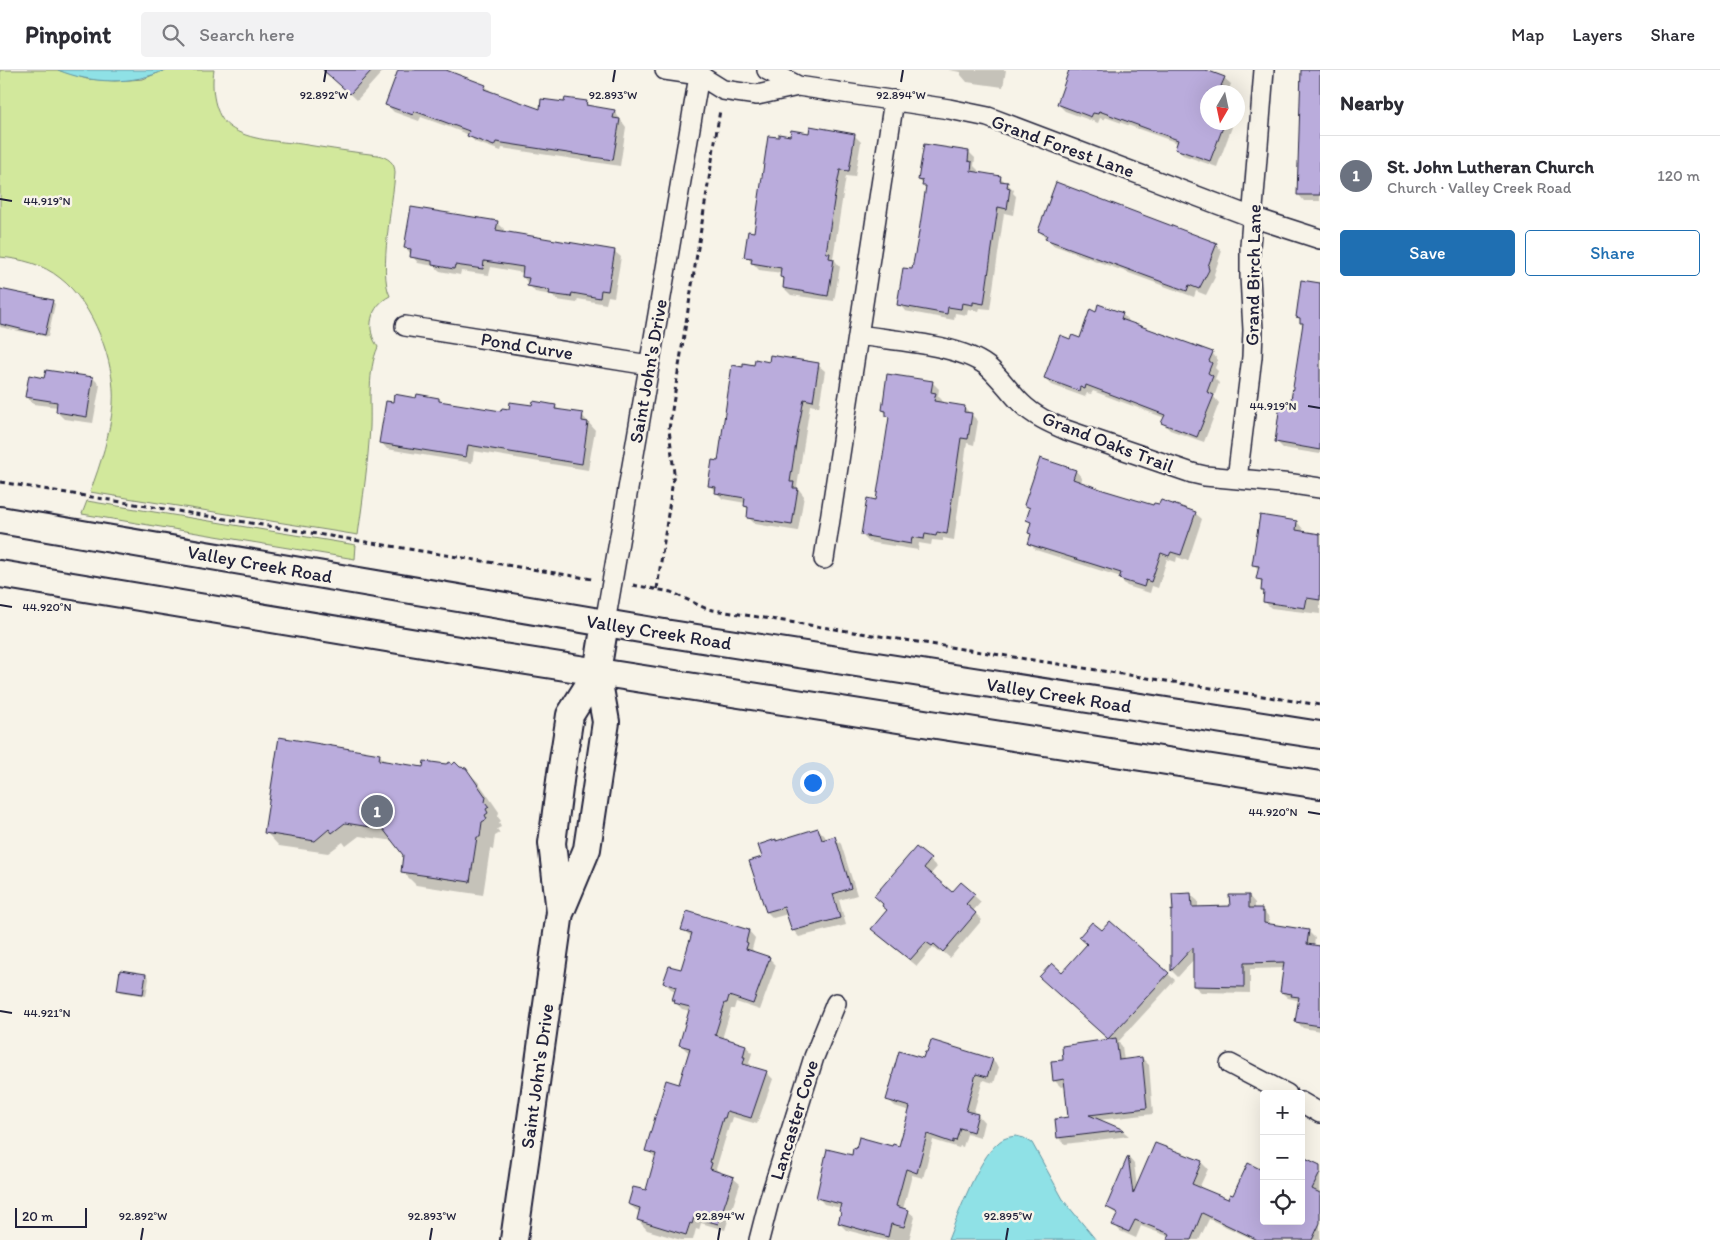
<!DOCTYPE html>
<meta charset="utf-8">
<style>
body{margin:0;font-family:Itim,sans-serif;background:#f2f2f3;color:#2b2b33}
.controls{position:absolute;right:15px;bottom:15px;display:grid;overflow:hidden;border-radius:5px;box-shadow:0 5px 20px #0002}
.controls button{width:45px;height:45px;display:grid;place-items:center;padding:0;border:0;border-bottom:1px solid #e1e1e2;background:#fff;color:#2b2b33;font:25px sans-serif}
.compass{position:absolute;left:1200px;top:15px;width:45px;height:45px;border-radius:50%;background:#fff;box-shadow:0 5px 20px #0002;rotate:189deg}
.scale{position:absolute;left:15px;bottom:12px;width:72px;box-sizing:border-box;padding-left:5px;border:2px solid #22223b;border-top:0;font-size:14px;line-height:18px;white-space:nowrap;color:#22223b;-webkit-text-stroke:4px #f7f3e8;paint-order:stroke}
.you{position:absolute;left:812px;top:712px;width:18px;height:18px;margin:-12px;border:4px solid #fff;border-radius:50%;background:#1a73e8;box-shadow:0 0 0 8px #1a73e833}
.badge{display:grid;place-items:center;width:32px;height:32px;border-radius:50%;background:#1f6fb2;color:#fff;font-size:16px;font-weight:700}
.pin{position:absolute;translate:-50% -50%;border:2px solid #fff;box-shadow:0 1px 5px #0006}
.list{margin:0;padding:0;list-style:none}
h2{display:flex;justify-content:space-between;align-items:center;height:65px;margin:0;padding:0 20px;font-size:21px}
h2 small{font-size:16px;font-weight:400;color:#7c7c81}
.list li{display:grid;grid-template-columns:32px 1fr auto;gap:15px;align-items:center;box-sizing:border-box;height:80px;padding:0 20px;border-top:1px solid #e1e1e2}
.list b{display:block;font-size:19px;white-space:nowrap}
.list p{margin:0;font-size:16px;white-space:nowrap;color:#7c7c81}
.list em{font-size:16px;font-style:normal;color:#7c7c81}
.actions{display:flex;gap:10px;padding:15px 20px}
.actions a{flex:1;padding:11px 0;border:1px solid #1f6fb2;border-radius:5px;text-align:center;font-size:18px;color:#1f6fb2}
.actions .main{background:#1f6fb2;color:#fff}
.icon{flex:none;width:28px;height:28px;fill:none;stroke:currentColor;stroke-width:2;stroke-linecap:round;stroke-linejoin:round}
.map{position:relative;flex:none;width:1320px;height:1170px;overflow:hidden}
header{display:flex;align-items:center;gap:30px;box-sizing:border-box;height:70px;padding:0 25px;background:#fff;border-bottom:1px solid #e1e1e2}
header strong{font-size:24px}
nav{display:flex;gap:28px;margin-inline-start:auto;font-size:18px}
.search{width:350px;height:45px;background:#f2f2f3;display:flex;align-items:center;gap:12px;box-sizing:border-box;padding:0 18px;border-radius:5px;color:#7c7c81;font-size:19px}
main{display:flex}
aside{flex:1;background:#fff}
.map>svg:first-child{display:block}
</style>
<header>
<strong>Pinpoint</strong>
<div class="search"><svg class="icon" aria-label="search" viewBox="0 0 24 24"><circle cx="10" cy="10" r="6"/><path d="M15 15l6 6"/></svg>Search here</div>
<nav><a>Map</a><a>Layers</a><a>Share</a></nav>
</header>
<main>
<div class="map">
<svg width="1320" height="1170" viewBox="0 0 1320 1170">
<rect width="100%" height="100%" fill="#f7f3e8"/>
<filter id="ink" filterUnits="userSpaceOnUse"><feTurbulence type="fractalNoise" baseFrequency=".02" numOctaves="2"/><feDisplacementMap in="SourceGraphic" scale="10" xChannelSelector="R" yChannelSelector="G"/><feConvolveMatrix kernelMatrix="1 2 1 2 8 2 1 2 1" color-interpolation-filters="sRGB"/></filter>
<g filter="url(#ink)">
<path fill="#d2e89c" stroke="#7a856c" d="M0,0h58l29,9 28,2 28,-2 22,-9h49c-3,18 0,46 16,57 19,14 49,14 71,17 25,4 51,8 77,11 10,3 17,7 17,18 -2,30 -17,99 -5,123 -20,10 -25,33 -12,51 -11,25 -7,54 -8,80 -2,36 -7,72 -12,108l-268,-43c11,-29 20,-58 23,-88 3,-41 -20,-101 -53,-126 -17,-14 -39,-19 -60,-21z
M87,431l269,44 -1,14 -273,-45z"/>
<path fill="#8fe1e6" stroke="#6395a2" d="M58,0h107c-32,15 -74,14 -107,0z
M1016,1066l8,2 8,5 32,58 32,39h-148c10,-25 30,-81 50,-97 5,-5 11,-6 18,-7z"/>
<path fill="#0003" d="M332,0h52l-27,30 -20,-19z
M407,0h36l42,16 7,6 49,19 24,-7 21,-1 5,4 23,4 12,16 -6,39 -118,-18 -1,3 -26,-9 -6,-7 -20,-8 -28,-10 -2,4 -25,-9 -7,-7z
M948,0h58l-3,17 -36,-5 -6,-7v-3z
M1070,0h133l21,8 7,6 -3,8h-20v30h20l4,5 -15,40 -34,-12 -7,-7 2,-5 -73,-26 -1,3 -4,-2 -2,5 -33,-12 -7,-7z
M1303,0h17v131h-16l-6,-7z
M810,64l44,1 7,7 -6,35 -9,-1 -13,82 7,9 -6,34 -43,-6 -7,-7 1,-7 -4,-5 1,-3 -23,-3 -13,-14 45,-119z
M969,82l6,6 -1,8 4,4v3l22,4 14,13 -1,3 3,3 -3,19 -9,-2 -14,96 -10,-1 -1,3 -11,-2 -1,6 -12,-2 -1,7 -49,-9 -6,-7 14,-34 14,-81 -8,-9z
M497,152l7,7 -1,3 111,19 7,6 -7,40 -6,-1 -2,8 -28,-5 -1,4 -20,-3 -5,-5 -17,-3 -12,-15 1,-4 -33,-6 -2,8 -28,-4 -1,4 -20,-4 -6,-5 -16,-3 -12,-15z
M1039,161l177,13 6,7 -8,23 1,3 -9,18 -10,-4 -2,6 -141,-52z
M1320,214v170l-37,-6 -7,-7 15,-34 13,-82 -7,-9z
M0,220l52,11 3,3 -7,33 -48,-10z
M1097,243l25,1 7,7 -1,2 84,30 6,7 -3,8 3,3 -3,8 4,4 -5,14 5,6 -15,39 -34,-12 -7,-7 2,-5 -72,-27 -2,3 -4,-1 -2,4 -33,-12 -7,-7 25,-37 11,-2z
M770,293l48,2 7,6 -6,36 -9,-2 -13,82 7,9 -6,35 -43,-7 -7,-7 1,-7 -4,-4 1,-3 -23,-4 -13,-13 10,-23 24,-95z
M47,301l46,7 7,7 -7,38 -29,-4 -7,-7 1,-5 -25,-3 -7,-7 19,-18z
M932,312l7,7 -1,7 4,4 -1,4 23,3 14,14 -4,24 -7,-2 -13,97 -11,-2v3l-11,-1 -1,5 -12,-2 -1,7 -49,-8 -7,-7 15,-34 13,-82 -7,-9z
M417,329h22l4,5 59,9 31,-6 22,-1 5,5 22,4 13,15 -7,40 -114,-19 -2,12 -85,-14 -6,-7z
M1041,390l35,11 6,7 -1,5 73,24 41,6 7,6 -14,42 -11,-4 -1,5 -9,-3 -9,29 -6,-2 -2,7 -23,-7 -7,-7 1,-2 -85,-27 -7,-7 3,-8v-11l-5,-4 3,-9 -5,-6z
M1297,452l6,7v4l17,2v79l-49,-6 -7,-7 1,-7 -3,-4 1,-6 -5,-6 1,-8 -6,-6z
M379,685l8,7 37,6 28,-2 13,3 14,14 20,29 -1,5 3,4 -2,2 2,4 -4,2 3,4 -5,3 -2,14 -3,-1 -7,46 -67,-10 -14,-14 3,-16 -10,-14 -36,-5 -13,10 -3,-4 -15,11 -49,-7 -13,-14z
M818,759l7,7 1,4 9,-2 6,6 16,51 -18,5 7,25 -47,12 -6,-7 -5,-16 -15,4 -6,-6 -4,-54 12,-18 2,2z
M917,778l20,19 -7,8 23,19 8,-10 20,18 -8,9 9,9 -32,38 -9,-8 -2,2 -6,-5 -16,19 -38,-30 10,-25z
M1191,825l7,6v7l33,-1 18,-11 6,7v6h7l6,7 2,9 38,6 7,7 -1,8 6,1v84l-17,-3 -7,-7 3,-19 -2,-2 -9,-2 -7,-6 4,-24 -35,1v24l-49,-1 -7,-6v-27l-16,18 -6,-6v-59z
M1110,852l65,58 -57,62 4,4 2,15 18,-3 7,7 4,49 -54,6 24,11 6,5 -64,8 -7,-7 12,-19 -4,-32 -5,1 -7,-7 11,-19 46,-21 -63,-56 14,-10z
M683,860l66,1 6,7 -3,11 2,2 -1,2 16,5 7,7 -16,45 -24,-8 -2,7h-3l-9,30 24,7 6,7 -3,10 2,2 -1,3 16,4 7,7 -16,45 -24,-7 -2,7 -1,-1 -14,46 2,2 -1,2 16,5 7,6 -15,46 -24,-7 -2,7 -3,-1 -3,11h-12l-34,-10 -9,-10 3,-8 -5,-2 -7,-6 18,-12 9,-34 -9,-8 32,-64 11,-34 -3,-1 -7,-7 10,-33 -8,-2 -6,-6 -2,-4 2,-8 -5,-2 -6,-6 17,-12 10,-34z
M146,905l3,3 -3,18 -25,-4 -3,-3z
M924,990h68l7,7 -5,16 -11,-3 -10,34 5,1 6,7 -4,16 -13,-4 -4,13 -3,-1 -1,2 -26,-8 -10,38 -11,-3 -9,34 5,2 7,6 -6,23h-24l-39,-10 -7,-7 3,-10 -1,-5 -17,-4 -6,-7 35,-40 40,-9 7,-1 10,-36 -15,-5 -7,-7z
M1129,1088l5,6 3,23 64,-25 7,7 -9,19 30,12 31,-32 4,2v51h37v-62l19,8v71l-1,2h-64l-46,-21 -10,21h-30l1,-3 -29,-11 -5,12 -16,-7 -6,-7 4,-9 -11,-8z"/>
<path fill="#baacdc" stroke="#22223b" d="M323,0h49l-22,24z
M398,0h48l40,15 -2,4 56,20 1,-10 23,3 1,-4 22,3 -1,4 29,5 -2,8 7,1 -7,41 -117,-18 -2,4 -27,-10 2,-5 -27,-10 -28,-10 -1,4 -28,-10z
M1069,0h137l19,7 -4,9 4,2 -2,4h-15v30h17l-15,39 -35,-12 3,-9 -79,-29 -1,3 -5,-1 -2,4 -34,-13z
M1301,0h19v125h-23z
M810,56l45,8 -6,37 -9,-1 -6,31 -8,52h4l-1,5 5,1 -6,37 -45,-8 1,-10 -4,-1 1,-9 -30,-5 1,-5 -8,-1 4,-26 6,1 14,-96 11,1v-3l11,2 1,-6 18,3z
M924,74l45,7 -1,10 4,1 -1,9 30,5 -1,5 8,1 -1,5 3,1 -3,21 -9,-2 -14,97 -11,-2v3l-11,-2 -1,6 -13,-2 -1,7 -50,-9 6,-37 9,1 6,-31 8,-52h-4l1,-5 -5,-1z
M1056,112l161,61 -9,23 1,4 -10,19 -10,-4 -2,6 -142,-52 2,-4 -9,-4z
M411,137l87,14 -2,9 119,20 -7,41 -7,-1 -1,8 -28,-5 -1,4 -22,-3 1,-4 -23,-4 2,-8 -7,-1 1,-10 -39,-6 -1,8 -28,-4 -1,4 -22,-4v-4l-22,-4 1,-8 -7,-1z
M1301,210l19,3v167l-45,-8 5,-38 10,2 5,-31 8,-52h-3v-5l-4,-1z
M0,219l53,11 -8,35 -45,-11z
M1098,234l25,9 -2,6 92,33 -4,9 3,2 -4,10 5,3 -6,16 7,3 -17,42 -36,-14 4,-8 -47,-18 -32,-12 -1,4 -5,-2 -1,4 -35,-13 16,-43 10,4 2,-4 8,3 10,-29 6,3z
M770,285l49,8 -6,38 -9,-2 -6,31 -8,52h4l-1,6h5l-6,37 -45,-7 1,-11 -4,-1 1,-8 -30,-5 1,-6 -8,-1 4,-26 6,1 14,-96 11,2v-4l11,2 1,-6 14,3z
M46,300l47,7 -6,40 -31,-5 1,-10 -32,-5 4,-22 15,3z
M887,304l46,7 -2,11 5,1 -2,8 31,5 -1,6 8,1 -4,26 -7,-1 -14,96 -10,-2 -1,4 -11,-2 -1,5 -12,-2 -1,7 -50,-9 6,-37 9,2 5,-31 8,-52 -3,-1v-5l-4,-1z
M394,324l22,4 1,-4 22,4v3l62,10 1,-3 7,1 1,-7 22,3 1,-4 23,4 -1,4 28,4 -1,8 6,1 -6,42 -114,-19 -2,12 -87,-14 7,-42 7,1z
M1040,388l36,12 -3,9 30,11 50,15 1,-2 5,1 2,-4 35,12 -15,43 -10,-3 -2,4 -8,-3 -10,29 -5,-2 -2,7 -25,-8 2,-6 -93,-29 3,-10 -3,-1 3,-11 -5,-2 4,-12 -6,-3z
M1260,445l37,6 -1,9 24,4v66l-13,-2 -2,10 -42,-6 1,-11h-3l1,-11 -6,-1 3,-13 -7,-1z
M279,667l101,17 -1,6 44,7 1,-6 22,3 4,-2 2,3 3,-3 5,5 6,1 20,29 -1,5 4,5 -3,2 2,4 -3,2 2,4 -5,3 -2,15h-3l-7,45 -69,-10 2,-17 -20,-26 -38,-6 -13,10 -3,-4 -14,12 -51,-8z
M818,758l4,12 13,-4 16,52 -18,6 7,24 -48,13 -8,-24 -18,5 -17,-51 13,-4 -4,-12 18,-6v2z
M916,777l15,12 -7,9 28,24 9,-10 14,12 -9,10 10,9 -33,39 -9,-8 -2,2 -6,-4 -16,18 -39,-31 16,-19 -5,-4 1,-2 -9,-8z
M1191,823l1,14 38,-1 -1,-11h20v13h13v4h2v11l45,7 -2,14 13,2v80l-25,-4 4,-25 -8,-1 1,-2 -12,-2 4,-30 -40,1v24l-51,-1v-39l-22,24v-61l2,1 -1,-17z
M687,841l62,19 -3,12 2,1 -2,6 24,8 -17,47 -24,-8 -2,7h-2l-10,32 31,10 -3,12h2l-2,7 24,7 -16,47 -24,-7 -2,7h-2l-13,44 2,1 -2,6 24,8 -16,47 -24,-7 -2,7 -2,-1 -4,12 -49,-15 3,-12 -12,-4 5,-17 13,3 10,-36 -11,-3 21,-71 13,4 11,-36 -11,-3 11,-38 -16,-4 1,-3h-3l4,-13 -13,-4 6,-17 12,3 11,-36 -11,-3z
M1110,851l59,52 -61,66 -69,-62 13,-14 10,9 25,-28 -8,-7 13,-15 10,8z
M120,900l26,4 -3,20 -26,-4z
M1116,968l3,22 23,-3 5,51 -58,7 35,15 -67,8 -2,-19 13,-2 -4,-38 -11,2 -2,-20 12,-1 -1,-14z
M931,970l62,19 -6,18 -11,-3 -10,37 12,3 -5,18 -13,-4 -4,13 -3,-1v3l-26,-9 -10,39 -11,-4 -10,37 13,4 -5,17 -13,-3 -3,13 -50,-14 3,-11 -2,-1 2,-7 -25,-6 11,-49 25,6 1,-7 3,1 3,-12 33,9 1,-2 6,2 11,-39 -24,-7 7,-24h-1l7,-25 24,7 2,-6h2z
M1155,1073l47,18 -10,23 36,15 2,-5 3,1 15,-32 16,8v50h37v-65l19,9v8l-8,16 8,4v30l-8,17h-54l-56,-27 -11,27h-24l3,-6 -35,-14 -6,12 -17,-7 6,-12 -12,-6 22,-51 5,38z"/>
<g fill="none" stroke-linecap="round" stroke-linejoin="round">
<defs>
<path id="street" d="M665,0l34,5 24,15 34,5 41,-9
M767,0l31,16 151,23 39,8 264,100 68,22
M405,256l244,39
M859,265c37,6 99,9 128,31 13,11 22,25 34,37 13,13 29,20 45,27l126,43 13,3 88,8 27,4
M1237,409l15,-122 1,-27 -3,-53v-31l14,-176
M824,489l70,-459
M605,553l95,-553
M1230,994l57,30
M1301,1032l19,11
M759,1170l10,-39 45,-144 22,-54"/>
<path id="secondary" d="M0,450l664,113 656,102
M0,504l483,80 837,131
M561,841l26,-62 19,-127 -9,-50 8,-49
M514,1170l46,-328 -8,-69 9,-70 9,-58 27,-43"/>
</defs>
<use href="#street" stroke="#22223b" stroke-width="22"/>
<use href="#secondary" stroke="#22223b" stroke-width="30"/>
<path stroke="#22223b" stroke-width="3" stroke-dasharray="5 4" stroke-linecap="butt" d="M0,412l592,97
M633,515l38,7 36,17 613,96
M657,519l17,-116 -5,-44 51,-319"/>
<use href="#street" stroke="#f7f3e8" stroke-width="19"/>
<use href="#secondary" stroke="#f7f3e8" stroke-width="26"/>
</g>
</g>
<path fill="none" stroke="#22223b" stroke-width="2" d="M324,12l2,-12M613,12l2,-12M901,12l2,-12M0,129l12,2M1308,336l12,2M0,535l12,2M1308,742l12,2M0,941l12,2M141,1170l2,-12M430,1170l2,-12M718,1170l2,-12M1006,1170l2,-12"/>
<g text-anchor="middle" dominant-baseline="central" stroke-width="5" stroke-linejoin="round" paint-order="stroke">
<g font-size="19" fill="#22223b" stroke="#f7f3e8">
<text transform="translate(1063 76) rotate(20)">Grand Forest Lane</text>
<text transform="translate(1253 205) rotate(-89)">Grand Birch Lane</text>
<text transform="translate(527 276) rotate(9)">Pond Curve</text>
<text transform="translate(648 301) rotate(-80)">Saint John's Drive</text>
<text transform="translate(1108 372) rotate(21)">Grand Oaks Trail</text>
<text transform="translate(260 494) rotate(10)">Valley Creek Road</text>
<text transform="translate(659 562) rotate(9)">Valley Creek Road</text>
<text transform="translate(1059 625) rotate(9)">Valley Creek Road</text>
<text transform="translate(537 1006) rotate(-82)">Saint John's Drive</text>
<text transform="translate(794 1050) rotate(-73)">Lancaster Cove</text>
</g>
</g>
<g font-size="12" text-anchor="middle" fill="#22223b" stroke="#f7f3e8" stroke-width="5" stroke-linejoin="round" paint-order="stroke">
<text x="324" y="29">92.892°W</text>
<text x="613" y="29">92.893°W</text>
<text x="901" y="29">92.894°W</text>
<text x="47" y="135">44.919°N</text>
<text x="1273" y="340">44.919°N</text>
<text x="47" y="541">44.920°N</text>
<text x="1273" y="746">44.920°N</text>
<text x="47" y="947">44.921°N</text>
<text x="143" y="1150">92.892°W</text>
<text x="432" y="1150">92.893°W</text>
<text x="720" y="1150">92.894°W</text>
<text x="1008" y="1150">92.895°W</text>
</g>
</svg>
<div class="controls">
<button>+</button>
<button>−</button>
<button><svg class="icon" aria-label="locate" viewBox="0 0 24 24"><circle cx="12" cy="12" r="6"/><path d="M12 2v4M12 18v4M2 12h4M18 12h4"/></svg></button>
</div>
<svg class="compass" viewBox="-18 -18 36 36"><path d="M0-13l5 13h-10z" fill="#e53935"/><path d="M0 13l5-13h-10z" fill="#7c7c81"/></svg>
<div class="scale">20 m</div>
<div class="you"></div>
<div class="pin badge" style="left:377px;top:741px;background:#6b7280">1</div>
</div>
<aside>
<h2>Nearby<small></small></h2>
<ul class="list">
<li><span class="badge" style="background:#6b7280">1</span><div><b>St. John Lutheran Church</b><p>Church · Valley Creek Road</p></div><em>120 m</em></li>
</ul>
<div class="actions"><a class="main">Save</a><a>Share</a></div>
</aside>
</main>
